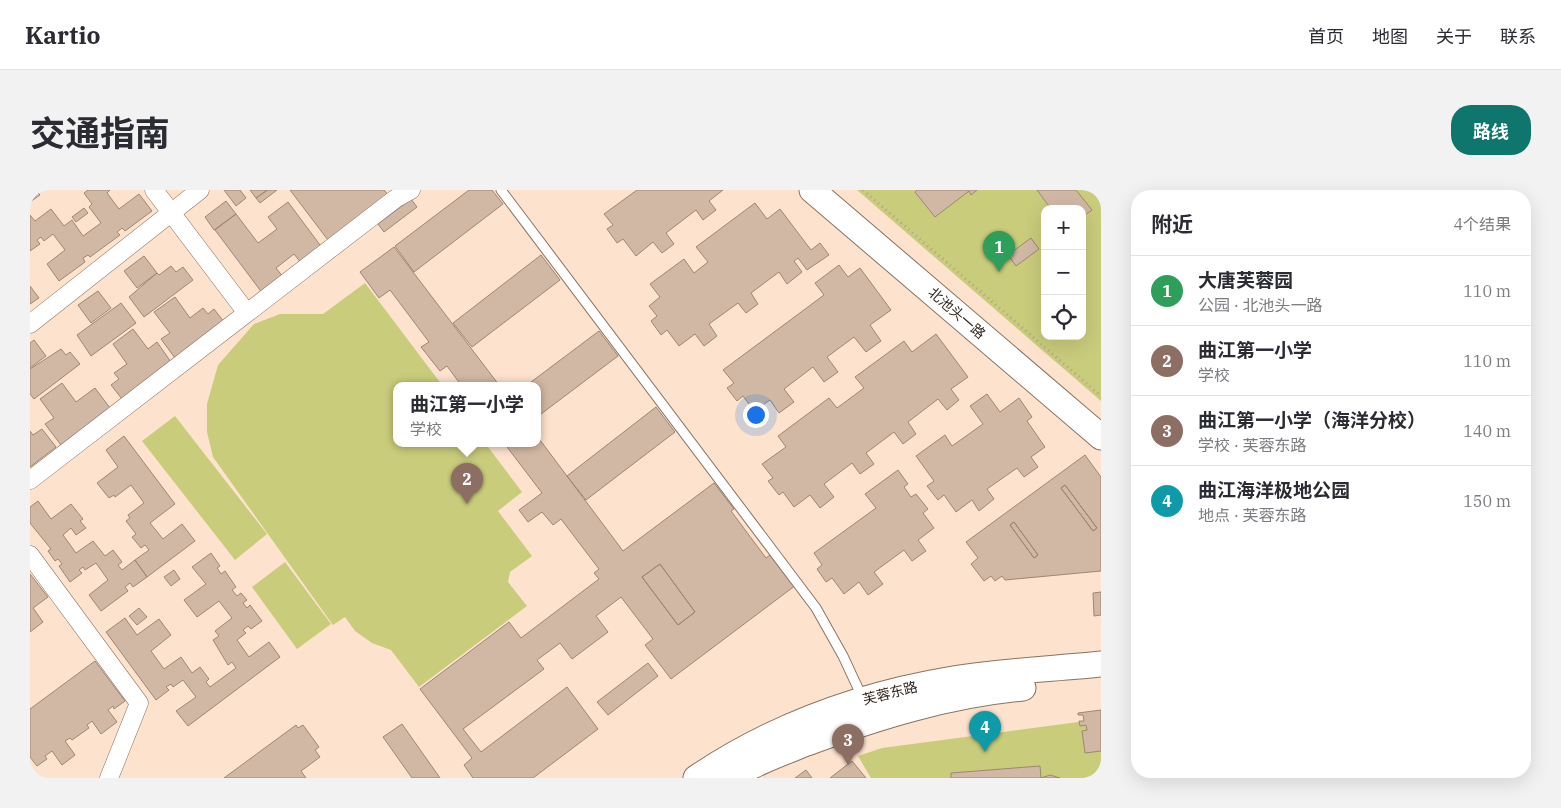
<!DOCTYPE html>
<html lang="zh">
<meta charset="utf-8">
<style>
body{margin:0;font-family:"IBM Plex Serif","Noto Sans SC",serif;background:#f2f2f3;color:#2b2b33}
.controls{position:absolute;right:15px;top:15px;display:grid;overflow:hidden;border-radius:10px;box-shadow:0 5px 20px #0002}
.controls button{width:45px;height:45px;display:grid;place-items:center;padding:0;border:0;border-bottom:1px solid #e1e1e2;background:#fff;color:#2b2b33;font:25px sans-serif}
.you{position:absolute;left:725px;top:224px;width:18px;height:18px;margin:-12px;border:4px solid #fff;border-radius:50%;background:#1a73e8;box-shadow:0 0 0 8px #1a73e833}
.badge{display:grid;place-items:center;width:32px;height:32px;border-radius:50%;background:#0f766e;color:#fff;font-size:16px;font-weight:700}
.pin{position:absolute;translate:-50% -41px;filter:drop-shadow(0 1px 2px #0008)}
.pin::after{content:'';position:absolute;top:26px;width:18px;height:15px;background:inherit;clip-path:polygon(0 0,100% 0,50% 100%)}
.popup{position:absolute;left:363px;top:192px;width:148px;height:65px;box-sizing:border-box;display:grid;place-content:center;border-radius:10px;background:#fff;filter:drop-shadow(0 1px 4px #0005);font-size:16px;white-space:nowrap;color:#7c7c81}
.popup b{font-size:19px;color:#2b2b33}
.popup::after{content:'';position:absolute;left:50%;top:100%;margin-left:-10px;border:10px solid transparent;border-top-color:#fff}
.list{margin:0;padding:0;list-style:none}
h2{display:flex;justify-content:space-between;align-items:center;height:65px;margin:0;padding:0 20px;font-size:21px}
h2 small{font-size:16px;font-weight:400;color:#7c7c81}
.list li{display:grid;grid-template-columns:32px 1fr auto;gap:15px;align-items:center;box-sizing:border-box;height:70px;padding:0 20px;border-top:1px solid #e1e1e2}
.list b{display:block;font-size:19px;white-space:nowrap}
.list p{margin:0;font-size:16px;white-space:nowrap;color:#7c7c81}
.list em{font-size:16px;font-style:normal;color:#7c7c81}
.icon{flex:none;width:28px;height:28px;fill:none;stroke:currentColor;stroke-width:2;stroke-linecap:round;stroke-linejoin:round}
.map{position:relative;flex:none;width:1071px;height:588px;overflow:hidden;border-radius:20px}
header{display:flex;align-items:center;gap:30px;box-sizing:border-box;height:70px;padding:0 25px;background:#fff;border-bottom:1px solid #e1e1e2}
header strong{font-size:24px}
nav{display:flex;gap:28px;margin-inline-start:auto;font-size:18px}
.intro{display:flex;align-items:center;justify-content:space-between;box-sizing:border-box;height:120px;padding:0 30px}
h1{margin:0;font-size:35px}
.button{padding:12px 22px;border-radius:20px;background:#0f766e;color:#fff;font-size:18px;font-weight:700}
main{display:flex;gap:30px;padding:0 30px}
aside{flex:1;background:#fff;border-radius:20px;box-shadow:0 5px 20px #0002}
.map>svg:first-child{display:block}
</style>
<header>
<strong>Kartio</strong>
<nav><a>首页</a><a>地图</a><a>关于</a><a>联系</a></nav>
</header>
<div class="intro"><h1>交通指南</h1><a class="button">路线</a></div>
<main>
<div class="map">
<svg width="1071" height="588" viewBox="0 0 1071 588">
<rect width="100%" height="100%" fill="#fde3ce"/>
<path fill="#c9cc7b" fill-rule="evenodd" d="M827,0h244v211zM1015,19h37v127h-37z
M335,93l77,102h-45v58h88l37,49 -24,19 34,45 -22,16 -2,10 19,24 -108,81 -28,-37 -19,-7 -17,-12 -10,-14 -12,8 -120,-168 -6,-25v-28l11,-39 36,-41 26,-10h43z
M145,226l92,118 -32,26 -93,-119z
M255,372l46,62 -34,25 -45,-62z
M1071,529v59h-230l-13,-22 24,-8z"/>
<path fill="#d1b8a4" stroke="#9e8674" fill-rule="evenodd" d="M0,0h6l4,5 -10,7z
M58,0h22l-3,3 12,16 20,-15 13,17 -27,20 -3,-3 -5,4 3,3 -30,22 -2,-2 -5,3 2,4 -26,19 -12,-17 18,-14 -12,-16 -9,7 -3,-4 -4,3 3,4 -10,7v-36l5,6 16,-12 13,17 8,-6 11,16 18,-13 -12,-16 3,-3 -8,-11z
M194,0h16l6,8 -10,8z
M220,0h17l-11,8z
M238,0h9l-17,13 -4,-5z
M260,0h94l10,12 -60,46z
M439,0h23l11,14 -89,68 -19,-26z
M607,0h86l-14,11 7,9 -13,10 -7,-10 -30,23 8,11 -12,9 -9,-11 -17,14 -13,-17 -6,4 -10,-14 6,-4 -9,-11z
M887,0h60l-6,5 -2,-4 -34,26 -20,-25z
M1007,0h39l16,20 -10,7v-8h-31z
M381,9l6,8 -33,25 -6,-8z
M196,11l10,13 -22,16 -9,-13z
M258,12l38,51 -21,15 -11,-14 -18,14 11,14 -21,16 -51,-68 21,-16 22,29 19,-14 -9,-12z
M725,13l12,16 13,-10 31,41 9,-7 9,12 -22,15 -9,-12 -4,3 8,11 -15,12 -8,-12 -28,21 7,11 -12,9 -8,-10 -29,21 8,12 -13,10 -9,-12 -16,12 -12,-16 -6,5 -10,-14 6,-5 -8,-10 11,-9 -10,-13 34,-25 10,14 14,-11 -12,-15z
M54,18l4,5 -12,9 -4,-5z
M1001,48l8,11 -23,17 -8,-11z
M364,57l105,138h-38l-14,-19 -7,5 -19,-24 8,-5 -39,-52 -11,8 -19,-26z
M511,65l19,25 -88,67 -19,-24z
M114,66l13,17 -20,15 -13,-17z
M809,75l9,12 12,-9 31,42 -21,15 11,16 -15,11 -12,-15 -27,20 11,15 -14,10 -11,-15 -29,22 10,13 -15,11 -9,-13 -16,11 -11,-15 -6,5 -10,-13 7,-5 -11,-13 101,-75 -9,-12z
M141,76l5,6 7,-5 10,13 -49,37 -15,-20 28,-24 2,2z
M0,96l9,12 -9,6z
M68,101l13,17 -20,15 -13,-18z
M145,107l15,21 13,-10 5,6 6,-5 10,13 -49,36 -14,-19 9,-6 -16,-21z
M91,113l15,20 -45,33 -14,-21z
M103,139l15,20 9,-7 14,20 -49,37 -11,-14 8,-6 -5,-6 13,-9 -14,-20z
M569,141l19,25 -81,61v-32h-10z
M906,144l32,43 -17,12 8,11 -12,10 -9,-11 -30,23 8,12 -13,10 -9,-12 -28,21 8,11 -14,10 -8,-11 -28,21 10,13 -14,11 -10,-13 -16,12 -11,-15 -4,3 -11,-14 5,-3 -11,-14 24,-17 -8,-11 51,-38 8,10 27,-20 -9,-11 49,-36 8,11z
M4,150l12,16 -16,12v-25z
M31,159l5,6 4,-3 10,12 -46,35 -4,-5v-25z
M32,193l14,19 19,-14 15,20 -49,37 -16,-21 9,-6 -14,-19z
M957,204l13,18 19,-14 13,19 -5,4 18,26 -14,10 7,10 -14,10 -7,-9 -30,21 7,10 -15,12 -7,-11 -16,12 -12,-17 -6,5 -11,-14 7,-5 -18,-25 29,-21 7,11 31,-22 -13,-18z
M626,217l19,25 -89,68 -19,-24z
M12,239l14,18 -26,20v-36l3,4z
M94,246l51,68 -25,19 13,16 19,-15 13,17 -48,36 -12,-17 14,-10 -4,-5 -4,3 -9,-11 4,-3 -10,-13 4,-3 -2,-3 16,-12 -13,-18 -16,12 -1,-2 -5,3 -12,-15 21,-16 -12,-17z
M507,246l86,115 91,-68 20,26 -3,2 35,47 10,-8 24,32 -129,97 -26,-34 8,-6 -32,-42 -25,19 12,16 -36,27 -12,-16 -23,17 7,9 -81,60 18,23 86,-65 31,42 -65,49h-60l-9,-13 8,-7 -52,-69 89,-67 12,16 78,-59 -5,-6 5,-4 -38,-50 -8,6 -11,-13 -14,10 -9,-12 23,-17 -38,-50h33zM630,374l35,48 -17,13 -36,-48z
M1055,265l16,22v94l-96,9 -3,-4 -7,5 -4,-5 -7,5 -13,-17 7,-6 -12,-16zM1035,295l32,43 -4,3 -32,-43zM984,332l24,33 -4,3 -24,-33z
M868,280l10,14 -4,3 7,10 5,-3 12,15 -5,4 11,15 -16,12 8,11 -14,10 -8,-11 -30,22 9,12 -15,11 -9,-13 -15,12 -12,-16 -6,4 -9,-13 5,-4 -8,-12 62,-45 -11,-14z
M1035,295l32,43 -4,3 -32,-43z
M8,311l13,18 20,-15 12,15 -3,2 6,7 -10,7 -5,-7 -8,7 13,18 17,-12 12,15 8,-6 9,12 -4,3 4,5 13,-10 12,17 -14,10 -3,-4 -5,4 3,4 -27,20 -12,-16 19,-15 -12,-17 -11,7 -2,-3 -4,3 3,3 -12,9 -11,-16 3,-2 -4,-5 -3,2 -7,-10 3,-2 -21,-26v-16z
M984,332l24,33 -4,3 -24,-33z
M181,363l9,13 -3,2 4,6 4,-3 11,16 -4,3 5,6 4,-3 6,7 -4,3 4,5 3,-3 12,16 -11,8 -3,-3 -5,4 3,3 -9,7 12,17 20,-15 11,15 -92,69 -12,-15 20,-14 -13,-17 -10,7 -2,-3 -5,3 3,3 -13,10 -50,-68 19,-14 12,17 22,-16 12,16 -20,16 13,18 17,-12 11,16 8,-6 9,12 -3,3 4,5 26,-19 -4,-6 -4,3 -15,-25 6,-4 -4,-5 17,-13 -13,-17 -22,16 -13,-17 22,-16 -14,-17z
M630,374l35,48 -17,13 -36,-48z
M144,380l6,9 -9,7 -7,-9z
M0,384l18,23 -15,11 10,14 -13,10z
M1071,402v23l-7,1 -1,-23z
M109,418l8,9 -10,8 -8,-9z
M65,471l30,40 -11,8 -1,-3 -5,4 9,12 -16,12 -9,-13 -5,4 2,3 -17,12 -2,-2 -5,3 10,14 -13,10 -10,-14 -7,5 2,3 -10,7 -7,-9v-48z
M618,473l10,13 -50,39 -11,-13z
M1071,520v41l-16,2 -3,-22 5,-1 -1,-5 -6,1 -1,-5h5l-1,-6h-5v-2z
M372,534l38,54h-28l-29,-41z
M266,535l2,3 5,-3 16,22 -4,3 5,7 -19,14 5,7h-82z
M822,571l14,17h-36z
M1010,576l1,12 9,-3 10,3h-109v-5z
M776,580l6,8h-17z"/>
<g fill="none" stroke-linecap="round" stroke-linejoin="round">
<defs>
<path id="lane" d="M471,0l315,418 27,48 20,43"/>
<path id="street" d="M124,0l93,123
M0,134l170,-134
M0,290l365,-281 16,-9
M0,365l109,148 -30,75"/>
<path id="secondary" d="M782,0l289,247
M666,588c77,-52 166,-84 257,-99 49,-8 99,-10 148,-15
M701,588c23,-15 51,-25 76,-35 70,-26 141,-48 216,-55"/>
</defs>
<use href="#lane" stroke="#897260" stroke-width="11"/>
<use href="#street" stroke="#897260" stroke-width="19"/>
<use href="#secondary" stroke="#897260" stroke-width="27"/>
<path stroke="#b39e8e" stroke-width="3" stroke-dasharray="1 4" stroke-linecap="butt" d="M833,0l238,206"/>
<use href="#lane" stroke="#fff" stroke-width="9"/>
<use href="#street" stroke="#fff" stroke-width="18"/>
<use href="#secondary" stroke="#fff" stroke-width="25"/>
</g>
<g text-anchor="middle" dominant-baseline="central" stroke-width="4.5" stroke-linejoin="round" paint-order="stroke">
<g font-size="14" fill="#312720" stroke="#fff">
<text transform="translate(927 123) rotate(41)">北池头一路</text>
<text transform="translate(860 503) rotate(-14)">芙蓉东路</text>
</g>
</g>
</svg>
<div class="controls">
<button>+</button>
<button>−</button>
<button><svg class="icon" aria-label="locate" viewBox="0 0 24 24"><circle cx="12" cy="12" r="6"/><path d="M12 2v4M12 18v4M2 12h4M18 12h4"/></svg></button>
</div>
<div class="you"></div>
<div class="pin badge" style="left:969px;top:82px;background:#2e9e5b">1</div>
<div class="pin badge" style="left:437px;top:314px;background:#8d6e63">2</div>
<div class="popup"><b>曲江第一小学</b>学校</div>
<div class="pin badge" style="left:818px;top:575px;background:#8d6e63">3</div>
<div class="pin badge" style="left:955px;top:562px;background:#0f9aa8">4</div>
</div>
<aside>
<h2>附近<small>4个结果</small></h2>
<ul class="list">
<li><span class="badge" style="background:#2e9e5b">1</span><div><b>大唐芙蓉园</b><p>公园 · 北池头一路</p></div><em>110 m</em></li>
<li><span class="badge" style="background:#8d6e63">2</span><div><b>曲江第一小学</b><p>学校</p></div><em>110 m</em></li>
<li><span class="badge" style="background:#8d6e63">3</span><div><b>曲江第一小学（海洋分校）</b><p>学校 · 芙蓉东路</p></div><em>140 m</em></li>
<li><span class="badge" style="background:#0f9aa8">4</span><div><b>曲江海洋极地公园</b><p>地点 · 芙蓉东路</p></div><em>150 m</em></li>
</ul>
</aside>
</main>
